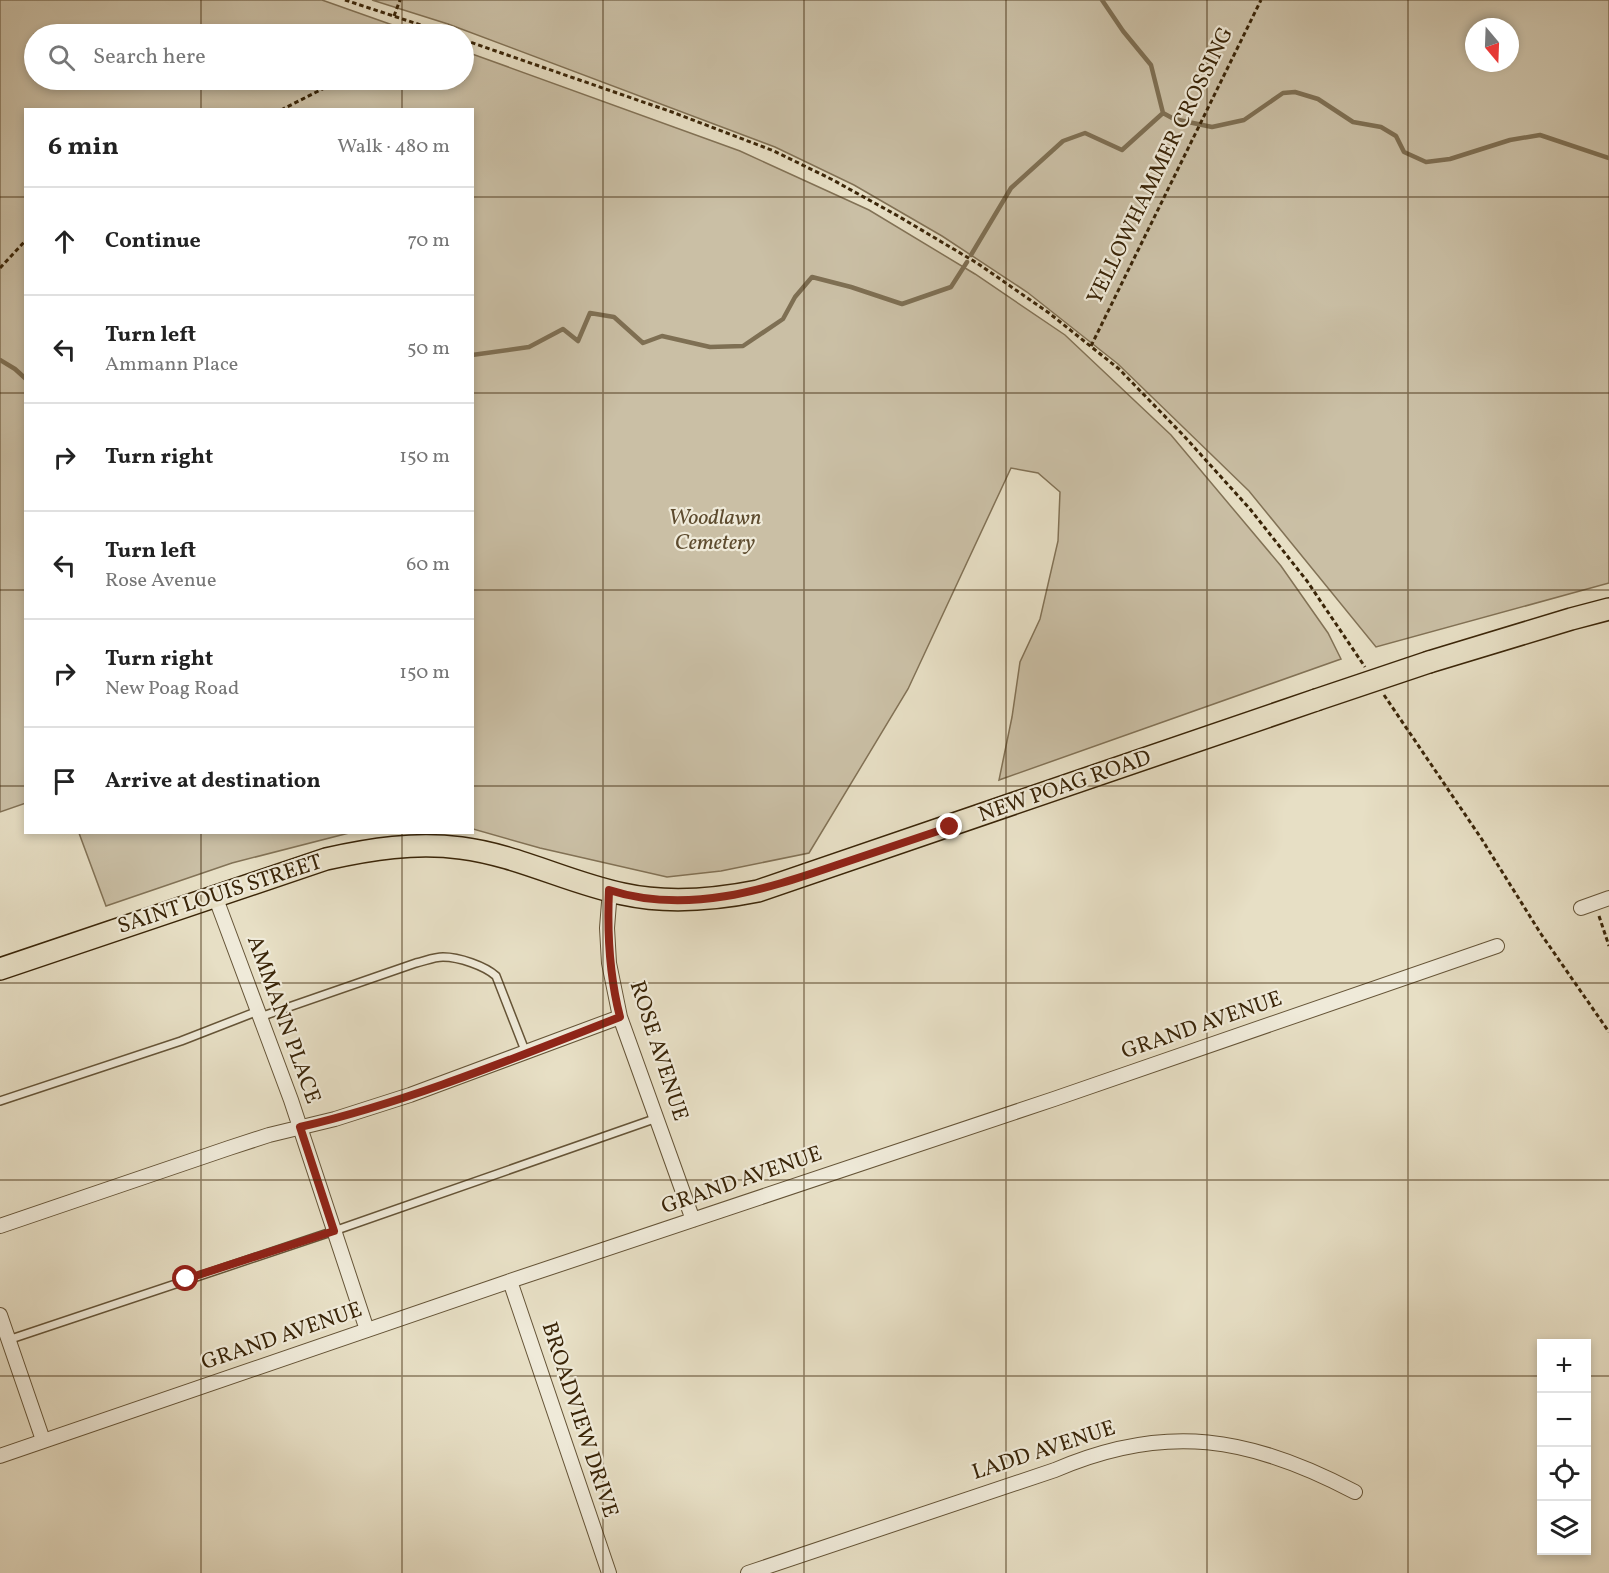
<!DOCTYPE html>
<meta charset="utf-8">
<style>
body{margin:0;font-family:Vollkorn,serif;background:#f2f2f2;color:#222}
.controls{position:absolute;right:18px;bottom:18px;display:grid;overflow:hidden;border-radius:0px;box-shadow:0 3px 9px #0003}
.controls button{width:54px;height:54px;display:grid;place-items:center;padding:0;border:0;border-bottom:2px solid #e0e0e0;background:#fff;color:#222;font:30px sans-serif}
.compass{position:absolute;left:1465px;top:18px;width:54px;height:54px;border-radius:50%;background:#fff;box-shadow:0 3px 9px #0003;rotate:161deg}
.stop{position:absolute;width:18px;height:18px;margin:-14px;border:4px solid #8f2418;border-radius:50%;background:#fff}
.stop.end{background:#8f2418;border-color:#fff;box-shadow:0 2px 6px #0008}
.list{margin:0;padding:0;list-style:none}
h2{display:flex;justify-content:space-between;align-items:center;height:78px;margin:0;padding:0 24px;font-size:26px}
h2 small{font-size:20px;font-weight:400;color:#767676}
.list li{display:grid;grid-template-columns:39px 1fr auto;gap:18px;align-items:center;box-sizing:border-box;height:108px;padding:0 24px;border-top:2px solid #e0e0e0}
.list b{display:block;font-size:22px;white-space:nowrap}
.list p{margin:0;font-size:20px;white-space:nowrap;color:#767676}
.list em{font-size:20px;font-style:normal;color:#767676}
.icon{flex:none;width:33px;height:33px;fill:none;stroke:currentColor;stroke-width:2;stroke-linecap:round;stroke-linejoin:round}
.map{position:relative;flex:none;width:1609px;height:1573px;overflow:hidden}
.search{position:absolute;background:#fff;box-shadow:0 3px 9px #0003;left:24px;top:24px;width:450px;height:66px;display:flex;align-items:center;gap:15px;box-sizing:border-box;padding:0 21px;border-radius:33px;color:#767676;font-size:22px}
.panel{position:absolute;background:#fff;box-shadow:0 3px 9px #0003;left:24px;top:108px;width:450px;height:726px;border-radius:0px}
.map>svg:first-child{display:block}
</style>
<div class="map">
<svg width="1609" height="1573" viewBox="0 0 1609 1573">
<rect width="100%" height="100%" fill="#e7dfc5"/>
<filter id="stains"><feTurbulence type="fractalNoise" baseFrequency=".00333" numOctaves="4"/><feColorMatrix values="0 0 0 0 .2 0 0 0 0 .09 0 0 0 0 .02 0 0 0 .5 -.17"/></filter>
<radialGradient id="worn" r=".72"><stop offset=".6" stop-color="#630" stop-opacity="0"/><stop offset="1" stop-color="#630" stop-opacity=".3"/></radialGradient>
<path fill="#cabfa5" stroke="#827256" stroke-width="1.5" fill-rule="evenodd" d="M0,0h322l96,34h-384v46h430v-29l276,100 129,59 106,64 90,61 106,100 110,131 47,67 13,26 -342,121 13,-63 8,-55 20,-43 18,-78 2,-49 -22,-19 -27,-5 -103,221 -99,164 -88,18 -54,6 -127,-29 -67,-19 -1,-719h-446v693l-26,9z
M372,0h1237v583l-233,64 -127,-156 -131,-127 -91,-72 -85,-56 -88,-51 -79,-38 -327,-123zM1474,27h36v36h-36z
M79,833v-1l270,1 -117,30 -126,43z"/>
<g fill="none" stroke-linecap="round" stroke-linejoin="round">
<path stroke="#7e6f53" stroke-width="4.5" d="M1102,0l21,31 28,34 12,48 11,6 38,8 32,-7 39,-27 12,-1 23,7 35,23 28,5 15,9 8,16 22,10 24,-3 60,-19 30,-5 69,23
M971,255l40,-67 52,-47 22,-8 37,17 41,-37
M472,355l57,-8 34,-18 15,12 12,-28 24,4 29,26 19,-7 48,11 33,-1 40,-27 12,-22 17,-20 39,10 51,17 49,-17 16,-25
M0,360l15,9 11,10"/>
<defs>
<path id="service" d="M260,1017l156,-54c9,-2 18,-6 27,-6 16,0 42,9 53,19l30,77
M0,1101l181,-60 77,-30
M8,1340l326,-109 323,-113"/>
<path id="minor" d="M610,890l-3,38 2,35 11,54 73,203
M215,896l76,204 76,230
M1581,908l28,-10
M0,1226l229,-78 40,-13 66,-16 75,-24 210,-78
M510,1281l99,292
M0,1315l43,125
M0,1456l510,-175 544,-182 443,-153
M748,1573l307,-103c111,-48 196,-33 300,22"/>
<path id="primary" d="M1429,662l142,-43 38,-10
M0,969l326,-110c45,-10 89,-17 135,-11 56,7 108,35 162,46 45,10 90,6 135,-3l558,-191"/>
</defs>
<use href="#service" stroke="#655437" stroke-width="10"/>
<use href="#minor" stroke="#655437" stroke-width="16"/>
<use href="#primary" stroke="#3a2508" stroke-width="24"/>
<path stroke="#3a2508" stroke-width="3" stroke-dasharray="4.5 3" stroke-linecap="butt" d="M345,0l103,34
M394,16l6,-16
M427,34l9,-4
M464,40l208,72 102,39 59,29 65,36 79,47 72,50 70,56 65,67 66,73 57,72 58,86
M281,110l59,-30
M0,268l26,-28
M1091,346l170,-346
M1384,695l97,143 60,96 68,98
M1599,916l10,30"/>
<use href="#service" stroke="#efead9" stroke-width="7"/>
<use href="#minor" stroke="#efead9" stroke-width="14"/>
<use href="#primary" stroke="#e7dfc5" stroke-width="21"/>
<defs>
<path id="primary-bridge" d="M1316,700l113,-38"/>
</defs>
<use href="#primary-bridge" stroke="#3a2508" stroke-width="24" stroke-linecap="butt"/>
<use href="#primary-bridge" stroke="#e7dfc5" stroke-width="21"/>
</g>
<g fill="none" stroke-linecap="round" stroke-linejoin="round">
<path stroke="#8f2418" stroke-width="8" d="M186,1279l148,-48 -34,-104c108,-25 217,-70 320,-110 -11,-43 -13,-83 -11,-127 78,25 155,0 228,-25 38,-13 75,-25 113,-38"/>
</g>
<path fill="none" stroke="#3a2508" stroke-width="1.5" stroke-opacity="0.55" d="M201,0v34M402,0v34M603,0v1573M804,0v1573M1006,0v1573M1207,0v1573M1408,0v1573M201,80v30M402,80v30M0,197h26M472,197h1137M0,393h26M472,393h1137M0,590h26M472,590h1137M0,786h26M472,786h1137M201,832v741M402,832v741M0,983h1609M0,1180h1609M0,1376h1542M1586,1376h23"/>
<g text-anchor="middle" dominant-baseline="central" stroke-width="4.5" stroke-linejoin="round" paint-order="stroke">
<g font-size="22" fill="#3a2508" stroke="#efead9">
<text transform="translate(1161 166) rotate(-64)">YELLOWHAMMER CROSSING</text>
<text transform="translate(1065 787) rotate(-19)">NEW POAG ROAD</text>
<text transform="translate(220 895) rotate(-18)">SAINT LOUIS STREET</text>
<text transform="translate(283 1020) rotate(70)">AMMANN PLACE</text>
<text transform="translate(1202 1026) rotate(-19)">GRAND AVENUE</text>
<text transform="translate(658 1051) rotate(72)">ROSE AVENUE</text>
<text transform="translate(742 1181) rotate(-19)">GRAND AVENUE</text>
<text transform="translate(282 1337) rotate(-19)">GRAND AVENUE</text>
<text transform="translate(579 1420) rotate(72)">BROADVIEW DRIVE</text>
<text transform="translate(1044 1451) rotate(-18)">LADD AVENUE</text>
</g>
<g font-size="22" font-style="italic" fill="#5e4c2f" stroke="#efead9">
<text x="715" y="518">Woodlawn<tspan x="715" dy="25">Cemetery</tspan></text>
</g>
</g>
<rect width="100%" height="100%" filter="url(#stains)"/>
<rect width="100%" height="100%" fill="url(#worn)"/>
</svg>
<div class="controls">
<button>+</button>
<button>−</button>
<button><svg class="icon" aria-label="locate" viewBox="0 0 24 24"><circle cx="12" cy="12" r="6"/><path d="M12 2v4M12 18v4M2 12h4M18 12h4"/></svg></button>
<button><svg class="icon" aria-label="layers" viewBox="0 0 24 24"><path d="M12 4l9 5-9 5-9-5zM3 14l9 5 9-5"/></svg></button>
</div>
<svg class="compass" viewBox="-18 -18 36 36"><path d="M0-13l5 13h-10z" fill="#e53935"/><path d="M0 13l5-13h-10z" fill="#767676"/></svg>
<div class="stop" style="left:186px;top:1279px"></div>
<div class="stop end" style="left:950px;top:827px"></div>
<div class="search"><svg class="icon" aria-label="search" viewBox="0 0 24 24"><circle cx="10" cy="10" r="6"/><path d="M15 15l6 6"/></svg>Search here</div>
<section class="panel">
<h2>6 min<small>Walk · 480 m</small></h2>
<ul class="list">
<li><svg class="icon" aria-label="ahead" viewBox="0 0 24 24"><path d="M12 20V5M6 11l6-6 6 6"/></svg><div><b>Continue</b></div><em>70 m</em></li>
<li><svg class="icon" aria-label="left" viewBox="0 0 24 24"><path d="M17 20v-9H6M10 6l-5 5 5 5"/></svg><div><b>Turn left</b><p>Ammann Place</p></div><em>50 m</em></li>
<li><svg class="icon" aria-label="right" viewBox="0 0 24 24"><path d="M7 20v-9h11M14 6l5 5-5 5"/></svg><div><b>Turn right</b></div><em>150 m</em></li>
<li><svg class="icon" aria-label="left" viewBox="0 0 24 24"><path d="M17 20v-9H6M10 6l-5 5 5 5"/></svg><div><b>Turn left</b><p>Rose Avenue</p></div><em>60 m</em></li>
<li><svg class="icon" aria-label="right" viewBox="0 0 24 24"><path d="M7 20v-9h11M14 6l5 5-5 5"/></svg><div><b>Turn right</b><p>New Poag Road</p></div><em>150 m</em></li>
<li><svg class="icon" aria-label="arrive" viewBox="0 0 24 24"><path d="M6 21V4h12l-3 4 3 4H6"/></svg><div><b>Arrive at destination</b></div></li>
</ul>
</section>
</div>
